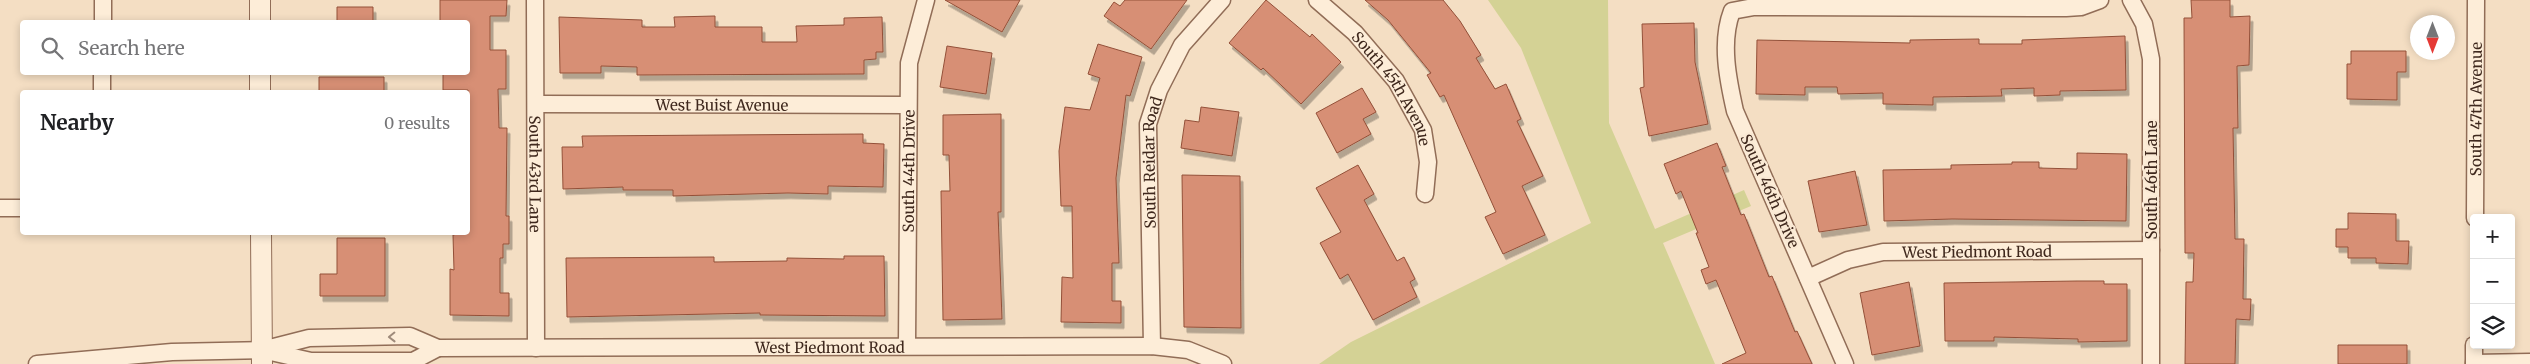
<!DOCTYPE html>
<meta charset="utf-8">
<style>
body{margin:0;font-family:Merriweather,serif;background:#f6f6f6;color:#202124}
.controls{position:absolute;right:15px;bottom:15px;display:grid;overflow:hidden;border-radius:5px;box-shadow:0 2px 8px #0003}
.controls button{width:45px;height:45px;display:grid;place-items:center;padding:0;border:0;border-bottom:1px solid #e0e0e0;background:#fff;color:#202124;font:25px sans-serif}
.compass{position:absolute;left:2410px;top:15px;width:45px;height:45px;border-radius:50%;background:#fff;box-shadow:0 2px 8px #0003;rotate:180deg}
.list{margin:0;padding:0;list-style:none}
h2{display:flex;justify-content:space-between;align-items:center;height:65px;margin:0;padding:0 20px;font-size:21px}
h2 small{font-size:16px;font-weight:400;color:#757577}
.icon{flex:none;width:28px;height:28px;fill:none;stroke:currentColor;stroke-width:2;stroke-linecap:round;stroke-linejoin:round}
.map{position:relative;flex:none;width:2530px;height:364px;overflow:hidden}
.search{position:absolute;background:#fff;box-shadow:0 2px 8px #0003;left:20px;top:20px;width:450px;height:55px;display:flex;align-items:center;gap:12px;box-sizing:border-box;padding:0 18px;border-radius:5px;color:#757577;font-size:19px}
.panel{position:absolute;background:#fff;box-shadow:0 2px 8px #0003;left:20px;top:90px;width:450px;height:145px;border-radius:5px}
.map>svg:first-child{display:block}
</style>
<div class="map">
<svg width="2530" height="364" viewBox="0 0 2530 364">
<defs>
<filter id="shadow"><feDropShadow dx="3" dy="5.5" stdDeviation="0" flood-color="#0004"/></filter>
</defs>
<rect width="100%" height="100%" fill="#f4dec3"/>
<path fill="#d4d295" d="M1488,0h120l1,123 46,106 89,-39 7,16 -88,37 52,121h-396l32,-22 240,-119 -70,-175z"/>
<path fill="#d78f74" stroke="#935039" filter="url(#shadow)" d="M440,0h67l-1,16h-16v34h16v39h-8l1,39h8l-1,88h3v28h-6v14h-3v35h9v23l-59,-1v-46l4,1 -1,-35 15,-3v-142h-25v-18h25v-50h-28z
M945,0h75l-18,32z
M1125,0h62l-36,49 -47,-33 10,-14 6,4z
M1266,0l44,37 2,-3 29,28 -40,42 -38,-36 -2,2 -32,-27z
M1365,0h78l17,21 21,34 -5,3 19,31 11,-5 15,35 -4,2 26,55 -21,10 23,49 -42,19 -18,-37 11,-5 -52,-117 -4,2 -13,-22 4,-2 -43,-53z
M2191,0h39v17l20,-1 -1,49 -12,1 1,62h-5l2,111h9l-1,60h8l-1,21 -14,-1 -1,45h-50l1,-82h7l1,-29h-9l-1,-235h8z
M337,7h36v15h-36z
M715,16v11h47v15h35l-1,-16 48,-1v-7l38,-1 1,35h-7v7l-12,1v14l-227,1v-8l-36,-1v7h-41l-1,-56 83,3v7h33l-1,-10z
M1694,23l1,39 13,62 -59,12 -9,-48 4,-1 -2,-63z
M2125,36l1,54 -66,1v4l-26,1v-8l-33,1 1,7 -69,1v8l-50,-1v-11l-45,1 -1,-7h-32v8l-49,-1 1,-54 153,3v-3l69,-1v5h43v-4z
M1098,44l44,13 -12,39 -4,-1 -10,83 3,85h-7v38h9v22l-60,-1 1,-45 11,1 -1,-72h-11l-2,-55 6,-44 25,3 10,-32 -12,-4z
M947,46l45,7 -6,41 -46,-7z
M2351,51h55v21h-9v28l-50,-1v-35h4z
M319,77h65v15h-65z
M1362,88l14,24 -13,7 8,15 -34,19 -21,-40z
M1201,107l38,5 -7,44 -51,-8 4,-28 14,2z
M1001,114v98h-3l4,107 -59,1 -2,-129h9l-1,-36h-6v-40z
M863,134v9l21,1 -1,43 -55,-1v8l-40,-1 -115,3v-6h-50v-3l-60,2 -1,-42h21l-1,-11z
M1717,143l9,23 -4,1 19,48 3,-1 25,63 3,-1 23,56 2,-1 15,33h-90l24,-11 -30,-73 -10,4 -5,-14 8,-3 -13,-34h2l-17,-42 -5,3 -12,-30z
M2077,153l50,1 -1,67 -174,-2 -68,2 -1,-51 68,-1v-4l61,-1v-2h27v6l38,1z
M1358,165l16,29 -10,6 33,61 7,-4 11,22 -5,3 7,15 -44,23 -25,-46 -8,5 -20,-36 21,-11 -25,-44z
M1855,171l12,54 -48,7 -11,-51z
M1182,175l58,1 1,152 -57,-1z
M2348,213l48,1v27h13l-1,23 -32,-1v-5h-28v-11h-12v-18h12z
M337,238h48v58h-65v-22h17z
M844,256h40l1,60 -125,-1v-2l-193,4 -1,-59 148,-1v5l73,-1v-3l57,1z
M2077,281h27v3h23v57l-49,1v-3l-84,-2v4h-49l-1,-58z
M1909,282l11,64 -48,9 -12,-62z
M2338,345h69v19h-69z"/>
<g fill="none" stroke-linecap="round" stroke-linejoin="round">
<defs>
<g id="minor">
<path id="s1" d="M535,0l1,348"/>
<path id="s2" d="M1317,0l38,33 41,48 27,49 5,32 -3,32"/>
<path d="M2131,0l13,24 7,35v305"/>
<path d="M103,22v-22"/>
<path d="M102,92v-20"/>
<path id="s3" d="M536,104l372,1"/>
<path d="M0,208h22"/>
<path id="s4" d="M2475,218l1,-218"/>
<path id="s5" d="M1808,278l40,-18 35,-8 268,-2"/>
<path id="s6" d="M907,345l2,-282 17,-63"/>
<path id="s7" d="M1152,346l-4,-222 11,-34 23,-45 40,-45"/>
<path id="s8" d="M262,350l47,-12 101,-2 28,12 714,-2 36,4 35,14"/>
<path d="M2474,363l56,-1"/>
<path d="M37,364l135,-12 90,-2 49,11h102l25,-13"/>
<path d="M1845,364l-110,-253c-7,-31 -15,-69 -3,-100l22,-4 312,1 15,-1 19,-7"/>
<path d="M2474,364v-19"/>
</g>
<path id="tertiary" d="M260,0v22
M260,72v20
M261,232l1,132"/>
</defs>
<use href="#minor" stroke="#916d57" stroke-width="19"/>
<use href="#tertiary" stroke="#916d57" stroke-width="22"/>
<use href="#minor" stroke="#fdedd8" stroke-width="16"/>
<use href="#tertiary" stroke="#fdedd8" stroke-width="20"/>
</g>
<defs><path id="oneway-chevron" d="M-2-3.5L2.5 0L-2 3.5" fill="none" stroke-width="1.6" stroke-linecap="round" stroke-linejoin="round" transform="scale(1.25)"/></defs>
<use stroke="#9e8a7a" href="#oneway-chevron" transform="translate(392 337) rotate(179)"/>
<g text-anchor="middle" dominant-baseline="central" stroke-width="4.5" stroke-linejoin="round" paint-order="stroke">
<g font-size="15" fill="#3f281d" stroke="#fae9d4">
<text stroke="none"><textPath href="#s2" startOffset="118">South 45th Avenue</textPath></text>
<text stroke="none"><textPath href="#s3" startOffset="186">West Buist Avenue</textPath></text>
<text stroke="none"><textPath href="#s4" startOffset="109">South 47th Avenue</textPath></text>
<text stroke="none"><textPath href="#s7" startOffset="184">South Reidar Road</textPath></text>
<text stroke="none"><textPath href="#s6" startOffset="174">South 44th Drive</textPath></text>
<text stroke="none"><textPath href="#s1" startOffset="174">South 43rd Lane</textPath></text>
<text transform="translate(2151 180) rotate(-90)">South 46th Lane</text>
<text transform="translate(1770 191) rotate(66)">South 46th Drive</text>
<text stroke="none"><textPath href="#s5" startOffset="174">West Piedmont Road</textPath></text>
<text stroke="none"><textPath href="#s8" startOffset="572">West Piedmont Road</textPath></text>
</g>
</g>
</svg>
<div class="controls">
<button>+</button>
<button>−</button>
<button><svg class="icon" aria-label="layers" viewBox="0 0 24 24"><path d="M12 4l9 5-9 5-9-5zM3 14l9 5 9-5"/></svg></button>
</div>
<svg class="compass" viewBox="-18 -18 36 36"><path d="M0-13l5 13h-10z" fill="#e53935"/><path d="M0 13l5-13h-10z" fill="#757577"/></svg>
<div class="search"><svg class="icon" aria-label="search" viewBox="0 0 24 24"><circle cx="10" cy="10" r="6"/><path d="M15 15l6 6"/></svg>Search here</div>
<section class="panel">
<h2>Nearby<small>0 results</small></h2>
<ul class="list">
</ul>
</section>
</div>
